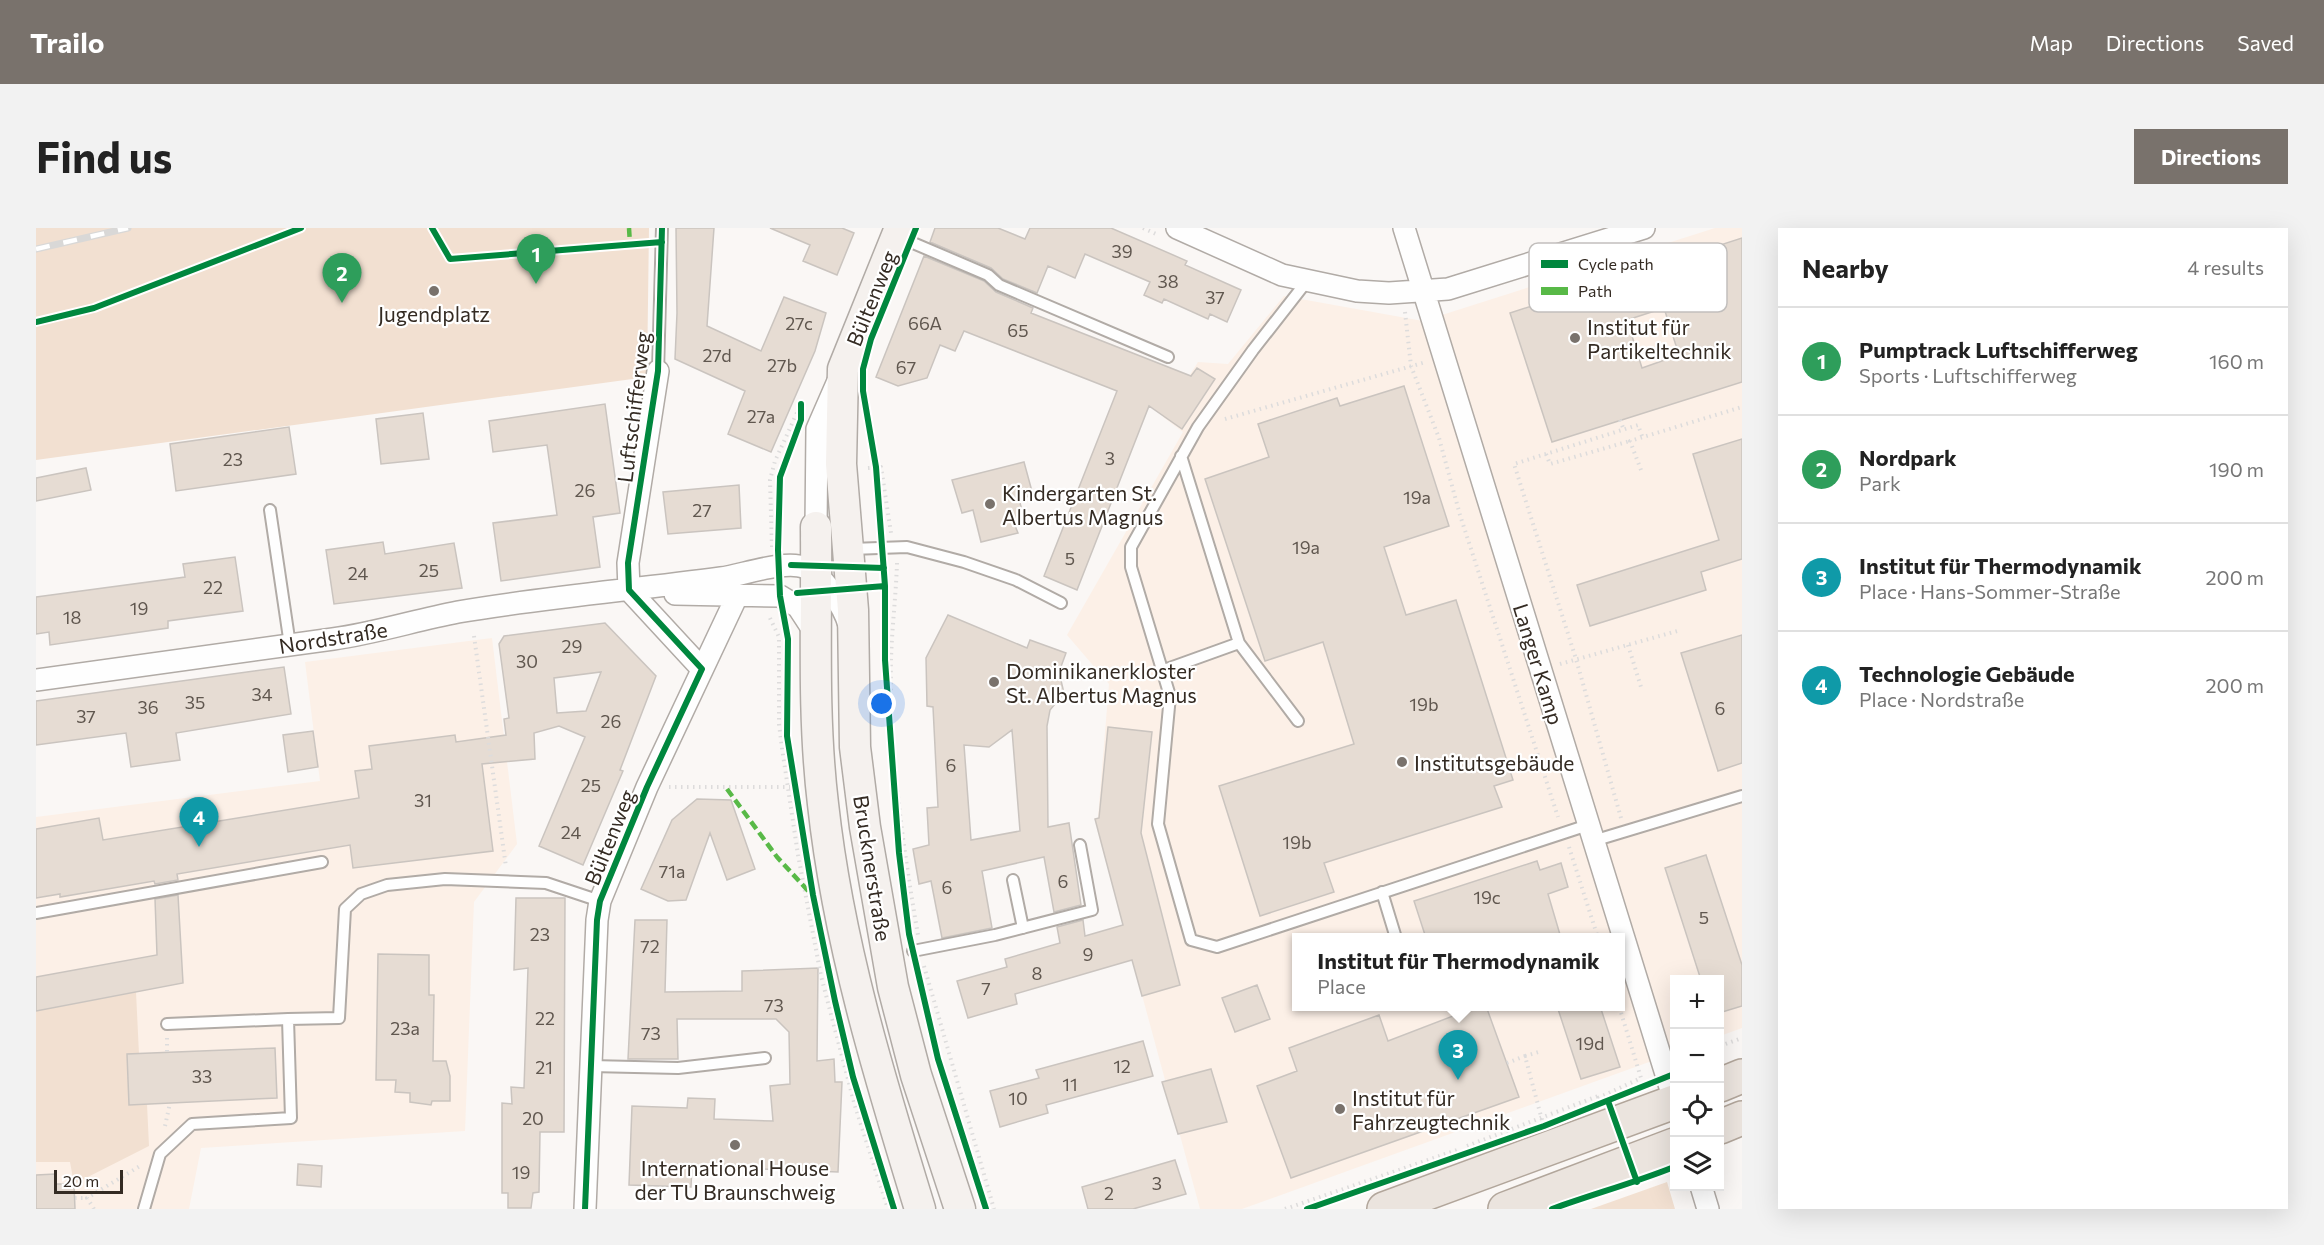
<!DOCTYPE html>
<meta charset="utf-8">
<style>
body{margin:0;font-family:Commissioner,sans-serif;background:#f2f2f2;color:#222}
.controls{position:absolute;right:18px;bottom:18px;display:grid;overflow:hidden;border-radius:0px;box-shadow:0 6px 24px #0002}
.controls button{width:54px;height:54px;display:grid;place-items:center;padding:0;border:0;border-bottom:2px solid #e0e0e0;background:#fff;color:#222;font:30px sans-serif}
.scale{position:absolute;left:18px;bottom:15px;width:69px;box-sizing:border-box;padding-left:6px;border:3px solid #342b23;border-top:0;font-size:16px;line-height:21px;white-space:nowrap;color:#342b23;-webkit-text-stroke:4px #fff;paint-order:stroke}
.you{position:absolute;left:846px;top:476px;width:21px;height:21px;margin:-15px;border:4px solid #fff;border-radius:50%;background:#1a73e8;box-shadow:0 0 0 9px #1a73e833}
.badge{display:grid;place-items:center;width:39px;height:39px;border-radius:50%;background:#79726c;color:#fff;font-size:20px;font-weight:700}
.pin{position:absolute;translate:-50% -50px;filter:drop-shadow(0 2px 3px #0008)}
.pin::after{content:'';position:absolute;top:32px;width:21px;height:18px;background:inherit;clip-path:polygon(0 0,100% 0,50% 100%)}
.popup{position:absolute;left:1256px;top:705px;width:333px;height:78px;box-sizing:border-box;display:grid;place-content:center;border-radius:0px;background:#fff;filter:drop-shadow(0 2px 4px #0005);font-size:20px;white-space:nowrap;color:#767676}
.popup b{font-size:22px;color:#222}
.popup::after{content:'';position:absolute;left:50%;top:100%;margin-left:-12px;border:12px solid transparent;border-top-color:#fff}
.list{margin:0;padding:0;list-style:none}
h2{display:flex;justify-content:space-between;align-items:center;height:78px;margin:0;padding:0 24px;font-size:26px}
h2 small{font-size:20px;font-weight:400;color:#767676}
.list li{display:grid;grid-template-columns:39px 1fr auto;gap:18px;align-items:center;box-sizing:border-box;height:108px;padding:0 24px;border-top:2px solid #e0e0e0}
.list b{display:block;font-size:22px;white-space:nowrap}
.list p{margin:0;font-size:20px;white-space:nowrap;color:#767676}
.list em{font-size:20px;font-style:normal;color:#767676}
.icon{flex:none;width:33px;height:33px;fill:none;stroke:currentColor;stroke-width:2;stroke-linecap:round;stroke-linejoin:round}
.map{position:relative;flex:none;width:1706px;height:981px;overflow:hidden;border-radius:0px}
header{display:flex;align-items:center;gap:36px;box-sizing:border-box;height:84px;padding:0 30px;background:#79726c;color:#fff}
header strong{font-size:28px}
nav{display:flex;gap:33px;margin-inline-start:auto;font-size:21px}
.intro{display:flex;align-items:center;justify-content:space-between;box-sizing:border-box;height:144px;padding:0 36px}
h1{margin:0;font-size:42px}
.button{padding:15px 27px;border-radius:0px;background:#79726c;color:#fff;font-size:21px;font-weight:700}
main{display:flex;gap:36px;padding:0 36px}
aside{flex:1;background:#fff;border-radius:0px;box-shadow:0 6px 24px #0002}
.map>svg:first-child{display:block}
</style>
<header>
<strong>Trailo</strong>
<nav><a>Map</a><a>Directions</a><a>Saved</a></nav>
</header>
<div class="intro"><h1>Find us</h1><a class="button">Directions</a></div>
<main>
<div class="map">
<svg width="1706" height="981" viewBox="0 0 1706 981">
<rect width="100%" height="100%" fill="#faf7f5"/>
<path fill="#fcf0e7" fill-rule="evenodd" d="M1679,0h27v800l-22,8v-56h-46v73l-432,156h-42l-103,-380 12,-145 -42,-49 116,-203 -20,-15 35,-55 30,2 56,-68 139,25zM1260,710h324v68h-324z
M456,410l25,206 -43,58 -9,229 -264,17 -12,61h-153v-392l284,-36 -15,-119z"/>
<path fill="#f2e0d1" d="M0,0h613l-2,149 -611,83z
M100,764l3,62 -12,1 2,50 18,-1 2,42 -75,38 -4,-22h-34v-151z
M1631,954l8,27h-84z"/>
<path fill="#e6dcd3" stroke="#cac4bf" stroke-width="1.5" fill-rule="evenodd" d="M640,0h38l-7,98 54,25 23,-54 42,16 -11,38 -44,101 -43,-18 17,-43 -70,-32 2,-46z
M734,0h72l12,5 -17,42 -34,-14 7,-16z
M899,0h63l27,11 5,-11h81l76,33 -2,4 56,25 -14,32 -17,-8 -2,5 -44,-20 -2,4 -18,-8 6,-13 -65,-28 -10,24 -27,-12 -11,27 -34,-14 -12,-11 -61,-26z
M1706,10v144l-190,60 -42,-129zM1628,80l15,47 -37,13 -15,-48z
M888,28l60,25 12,11 37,16 -2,5 160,63 6,-8 18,11 -33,50 -33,-23 -72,184 -33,-14 73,-185 -153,-60 -9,20 -15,-6 -13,33 -29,8 -22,-9z
M1368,158l45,140 -65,21 22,68 50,-15 57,180 -19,6 8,21 -178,56 10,29 -74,24 -41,-130 135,-42 -31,-102 -58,19 -60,-182 64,-22 -11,-33 79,-26 3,8z
M569,176l15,109 -27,4 7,50 -99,14 -8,-58 64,-8 -10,-70 -54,7 -4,-31z
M387,185l6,46 -48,5 -5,-45z
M253,199l7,47 -120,17 -6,-47z
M1706,211v120l-41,13 5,18 -116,36 -13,-41 142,-45 -26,-86z
M988,234l9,33 -14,4 5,19 -11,3 5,12 -37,9 -8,-32 -11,3 -10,-33z
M50,240l5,22 -55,11v-23z
M703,257l2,43 -73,6 -5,-42z
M347,314l2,12 69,-11 8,45 -128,16 -8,-54z
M199,329l8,54 -75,10v7l-118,17 -1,-13 -13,2v-37l149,-20 -2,-13z
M912,387l79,33 3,-8 36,13 -7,19 5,21 -14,17 -3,16 1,101 21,-4 12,82 -27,7 -10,-55 -62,14 10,57 -50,10 -11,-57 -12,3 -6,-35 16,-4 -2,-37 11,-1 -5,-100 -6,-1 -1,-48zM976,502l8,101 -49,9 -7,-95 25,2z
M569,395l51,53 -36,94 3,1 -40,94 -44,-19 46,-109 -26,-11 -25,7 1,26 -53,5 11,87 -140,17 -3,-23 -173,29 1,6 -23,4 -1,-3 -94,16v-3l-24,4v-69l63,-11 4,22 256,-42 -4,-27 17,-2 -3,-23 86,-11 1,7 50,-7 -2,-16 5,-1 -10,-74 5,-8zM565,444l-15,39 -29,2 -3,-35z
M1706,407v128l-24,8 -37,-118z
M248,439l7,47 -115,19 4,27 -49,7 -5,-34 -90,12v-44z
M1072,499l44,5 -11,101 39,152 -38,11 -10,-36 -117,34 2,10 -49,14 -11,-37 50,-14 -2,-8 55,-16 -3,-16 26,-7 2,16 38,-11 -28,-106 4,-1z
M277,503l5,36 -30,5 -5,-37z
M661,571l34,1 24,69 -28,11 -17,-47 -24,67 -18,1 -27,-12 31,-69z
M1670,627l36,110v41l-23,7v-33h-18l-36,-112z
M1501,633l3,9 21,-7 7,24 -20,7 13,44h-135l-12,-37z
M142,667l5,88 -147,28v-34l121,-22 -2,-56z
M480,670h49l-1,234h-24l-1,60 -6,1 -2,15h-23v-15h-6v-90l10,1 -1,-17 13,1 4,-120 -14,2z
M599,692h32l-2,72 77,-1v-20l76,-3 -1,93 17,-2 1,23h7l-4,90 -146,-6 -1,21 -62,-2 3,-79 55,2 1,-10 27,1 -1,20 59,2 -3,-35 20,-2 -1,-52 -13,-13h-99l1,40h-50z
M342,726l51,1v40h5l-1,66h13l4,15v25h-18l-1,4 -21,-3v-9l-15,-1 1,-12h-20z
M1221,757l13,34 -35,13 -13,-34z
M1443,778h7l33,91 -228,81 -34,-92 40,-15 -8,-23 90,-33 9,26z
M1521,778h43l20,61 -39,12z
M1107,813l10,35 -107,29 2,8 -48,14 -10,-36 49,-13 -3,-8z
M239,820l2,50 -148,7 -2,-51z
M1175,841l16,53 -49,12 -16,-52z
M1139,932l11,34 -53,15h-45l-6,-22z
M262,936l24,2 -1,21 -24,-2z
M19,946l1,10h18l1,25h-39v-34z"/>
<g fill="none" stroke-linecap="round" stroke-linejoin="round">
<defs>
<path id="lane" d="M863,9l89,38 11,10 169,72
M1271,53l-54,69 -55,77 -67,120v20l39,129 -12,128 33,116 26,7 371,-122
M622,143l4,-143
M1145,228l58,187 59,78
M234,282l20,135
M815,321l56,-2 57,15 52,18 45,23
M1128,442l75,-27
M1557,613l149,-45
M977,652l10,48
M1346,664l14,46
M0,685l286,-51
M877,723l82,-16 97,-25 -12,-65
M131,796l121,-5
M555,838l87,2 87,-10
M108,981l16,-55 32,-30 99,-6 -3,-99 51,-1 6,-109 16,-15 26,-9 58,-6 101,4 54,18"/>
<path id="street" d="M1141,0l105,47 75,16 32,2 59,-4 196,-61
M1368,0l270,872
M776,311l4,-12 1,-98 21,-48
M593,362l-1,-27 30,-192
M593,362l73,79
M639,366l105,2 18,11 17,26
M0,452l297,-41c43,-6 83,-19 125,-27 87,-15 175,-22 263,-34 22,-3 65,-19 85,-10 17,7 38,39 43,57
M1665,958l7,23
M549,981l12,-289 3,-19 47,-114 90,-191"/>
<path id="secondary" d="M864,0l-57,141 -2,95 12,146 2,137 10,80 28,160 23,88 44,134
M780,299c1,92 -4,185 7,277 15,138 56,272 97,405"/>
<path id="primary" d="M1684,857l22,-9
M1684,899l22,-9
M1348,981l290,-107
M1469,981l169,-64"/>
</defs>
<use href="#lane" stroke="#b1aba6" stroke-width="14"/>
<use href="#street" stroke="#b1aba6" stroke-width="24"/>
<use href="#secondary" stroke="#b1aba6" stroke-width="33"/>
<use href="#primary" stroke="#b2a69b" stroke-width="36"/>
<path stroke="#dddcdc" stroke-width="4" stroke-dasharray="1.5 4.5" stroke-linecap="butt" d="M1107,0l13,6
M1369,84l6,54 28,72 21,77 98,302
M1189,191l201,-57
M1584,192l4,10
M1510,226l4,10 80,-23
M832,240l13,-1 10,66
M1605,242l-11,-29 112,-34
M736,319l-2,-67 5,-19 26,-57
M861,335c-1,32 -5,64 -6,96 -2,88 12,189 27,276
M734,390l9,19v87l3,24 16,107 23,121 34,130 33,103
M438,408l32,231
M1592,417l13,42
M1524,436l121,-34
M633,559h121
M1585,590l-45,-159 -62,-195 124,-39 4,11
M1533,619l29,91
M888,738l70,243
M131,810v15
M1684,818l22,-8
M1489,828l17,-5
M1471,835l18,-7 17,64
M1562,870l43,-20 -22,-72
M129,898l5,-23
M1431,918l131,-50
M39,970h12
M58,981l-7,-11 53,-32
M1249,981l172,-59"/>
<use href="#lane" stroke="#fefefe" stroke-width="10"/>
<use href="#street" stroke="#fefefe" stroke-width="21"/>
<use href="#secondary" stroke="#f5f1ee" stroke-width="30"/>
<use href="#primary" stroke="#ebe4de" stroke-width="33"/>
<defs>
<path id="rail" d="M0,21l92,-21"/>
</defs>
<use href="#rail" stroke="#d9d8d7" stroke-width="7"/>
<use href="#rail" stroke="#fff" stroke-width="4.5" stroke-dasharray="14" stroke-linecap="butt"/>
<path stroke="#58b947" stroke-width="4.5" stroke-dasharray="9 4.5" stroke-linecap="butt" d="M593,0l1,16
M691,561l50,68 34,37"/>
<defs>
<path id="cycleway" d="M396,0l18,31 212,-17
M880,0l-45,111 -8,30v22l13,76 9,119v74l14,193 10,81 29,125 48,150
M0,94l58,-14 207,-80
M765,176v16l-21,57 -2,73 2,46 8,43 -1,97 26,159 22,106 18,76 41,132
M755,337l93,3
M761,365l88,-7
M1572,873l29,81
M549,981l12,-289 3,-19 47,-114 55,-118 -73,-79 -1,-27 30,-192 4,-143
M1271,981l237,-83 130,-52
M1516,981c41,-15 82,-26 122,-42"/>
</defs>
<use href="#cycleway" stroke="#fff" stroke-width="10"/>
<use href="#cycleway" stroke="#00873e" stroke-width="6"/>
</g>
<g fill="#79726c" stroke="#fff" stroke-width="2">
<circle cx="398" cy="63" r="6"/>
<circle cx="1539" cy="110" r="6"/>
<circle cx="954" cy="276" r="6"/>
<circle cx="958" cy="454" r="6"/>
<circle cx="1366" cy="534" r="6"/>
<circle cx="1304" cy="881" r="6"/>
<circle cx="699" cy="917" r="6"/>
</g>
<g text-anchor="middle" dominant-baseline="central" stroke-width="4.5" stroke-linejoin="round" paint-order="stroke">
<g font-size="18" fill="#60574f">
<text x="1086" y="23">39</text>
<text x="1132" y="53">38</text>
<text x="1179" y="69">37</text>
<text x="763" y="95">27c</text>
<text x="889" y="95">66A</text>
<text x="982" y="102">65</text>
<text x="681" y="127">27d</text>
<text x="746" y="137">27b</text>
<text x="870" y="139">67</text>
<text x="725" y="188">27a</text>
<text x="1074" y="230">3</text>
<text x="197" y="231">23</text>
<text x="549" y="262">26</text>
<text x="1381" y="269">19a</text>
<text x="666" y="282">27</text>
<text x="1270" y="319">19a</text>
<text x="1034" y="330">5</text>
<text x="393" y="342">25</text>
<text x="322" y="345">24</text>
<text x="177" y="359">22</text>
<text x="103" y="380">19</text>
<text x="36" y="389">18</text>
<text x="536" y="418">29</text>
<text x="491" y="433">30</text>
<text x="226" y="466">34</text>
<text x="159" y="474">35</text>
<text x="1388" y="476">19b</text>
<text x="112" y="479">36</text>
<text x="1684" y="480">6</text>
<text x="50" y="488">37</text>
<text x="575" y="493">26</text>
<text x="915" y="537">6</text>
<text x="555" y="557">25</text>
<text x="387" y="572">31</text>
<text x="535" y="604">24</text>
<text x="1261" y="614">19b</text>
<text x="636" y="643">71a</text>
<text x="1027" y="653">6</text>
<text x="911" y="659">6</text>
<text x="1451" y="669">19c</text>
<text x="1668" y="689">5</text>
<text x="504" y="706">23</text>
<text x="614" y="718">72</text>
<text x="1052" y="726">9</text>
<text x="1001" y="745">8</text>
<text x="950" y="760">7</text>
<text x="738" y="777">73</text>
<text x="509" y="790">22</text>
<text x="369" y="800">23a</text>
<text x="615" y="805">73</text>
<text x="1554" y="815">19d</text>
<text x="1086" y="838">12</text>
<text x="508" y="839">21</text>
<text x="166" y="848">33</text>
<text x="1034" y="856">11</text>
<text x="982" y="870">10</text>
<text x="497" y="890">20</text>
<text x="485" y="944">19</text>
<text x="1121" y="955">3</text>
<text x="1073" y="965">2</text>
</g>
<g font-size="21" fill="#342b23" stroke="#fff">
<text transform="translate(835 70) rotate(-68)">Bültenweg</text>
<text transform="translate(597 179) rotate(-83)">Luftschifferweg</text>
<text transform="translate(297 409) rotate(-9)">Nordstraße</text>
<text transform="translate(1503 436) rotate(73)">Langer Kamp</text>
<text transform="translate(573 609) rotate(-68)">Bültenweg</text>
<text transform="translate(837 640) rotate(81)">Brucknerstraße</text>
</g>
<g font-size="21" fill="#342b23" stroke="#fff" text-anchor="start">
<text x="398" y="85" text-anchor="middle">Jugendplatz</text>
<text x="1551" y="98">Institut für<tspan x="1551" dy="24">Partikeltechnik</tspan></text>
<text x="966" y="264">Kindergarten St.<tspan x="966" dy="24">Albertus Magnus</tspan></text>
<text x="970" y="442">Dominikanerkloster<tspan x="970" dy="24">St. Albertus Magnus</tspan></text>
<text x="1378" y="534">Institutsgebäude</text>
<text x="1316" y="869">Institut für<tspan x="1316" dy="24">Fahrzeugtechnik</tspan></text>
<text x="699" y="939" text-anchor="middle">International House<tspan x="699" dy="24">der TU Braunschweig</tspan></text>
</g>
</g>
<rect x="1493" y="15" width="198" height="69" rx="9" fill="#fff" stroke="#c2bfbd" stroke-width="1.5"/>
<rect x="1505" y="32" width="27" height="8" fill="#00873e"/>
<rect x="1505" y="59" width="27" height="8" fill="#58b947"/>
<g font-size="16" fill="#342b23">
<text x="1542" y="42">Cycle path</text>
<text x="1542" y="69">Path</text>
</g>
</svg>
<div class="controls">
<button>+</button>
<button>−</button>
<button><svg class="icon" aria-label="locate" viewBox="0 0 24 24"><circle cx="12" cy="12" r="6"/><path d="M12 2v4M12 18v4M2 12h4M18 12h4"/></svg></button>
<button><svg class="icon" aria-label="layers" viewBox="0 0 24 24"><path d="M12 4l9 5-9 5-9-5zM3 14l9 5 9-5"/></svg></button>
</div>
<div class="scale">20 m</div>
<div class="you"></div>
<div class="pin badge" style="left:500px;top:56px;background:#2e9e5b">1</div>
<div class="pin badge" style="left:306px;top:75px;background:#2e9e5b">2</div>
<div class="pin badge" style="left:1422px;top:852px;background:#0f9aa8">3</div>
<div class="popup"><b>Institut für Thermodynamik</b>Place</div>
<div class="pin badge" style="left:163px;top:619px;background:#0f9aa8">4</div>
</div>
<aside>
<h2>Nearby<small>4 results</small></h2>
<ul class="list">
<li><span class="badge" style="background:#2e9e5b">1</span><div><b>Pumptrack Luftschifferweg</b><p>Sports · Luftschifferweg</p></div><em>160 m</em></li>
<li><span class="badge" style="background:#2e9e5b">2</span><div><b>Nordpark</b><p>Park</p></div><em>190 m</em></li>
<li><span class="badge" style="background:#0f9aa8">3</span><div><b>Institut für Thermodynamik</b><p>Place · Hans-Sommer-Straße</p></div><em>200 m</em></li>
<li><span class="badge" style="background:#0f9aa8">4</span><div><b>Technologie Gebäude</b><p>Place · Nordstraße</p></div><em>200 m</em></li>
</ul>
</aside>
</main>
